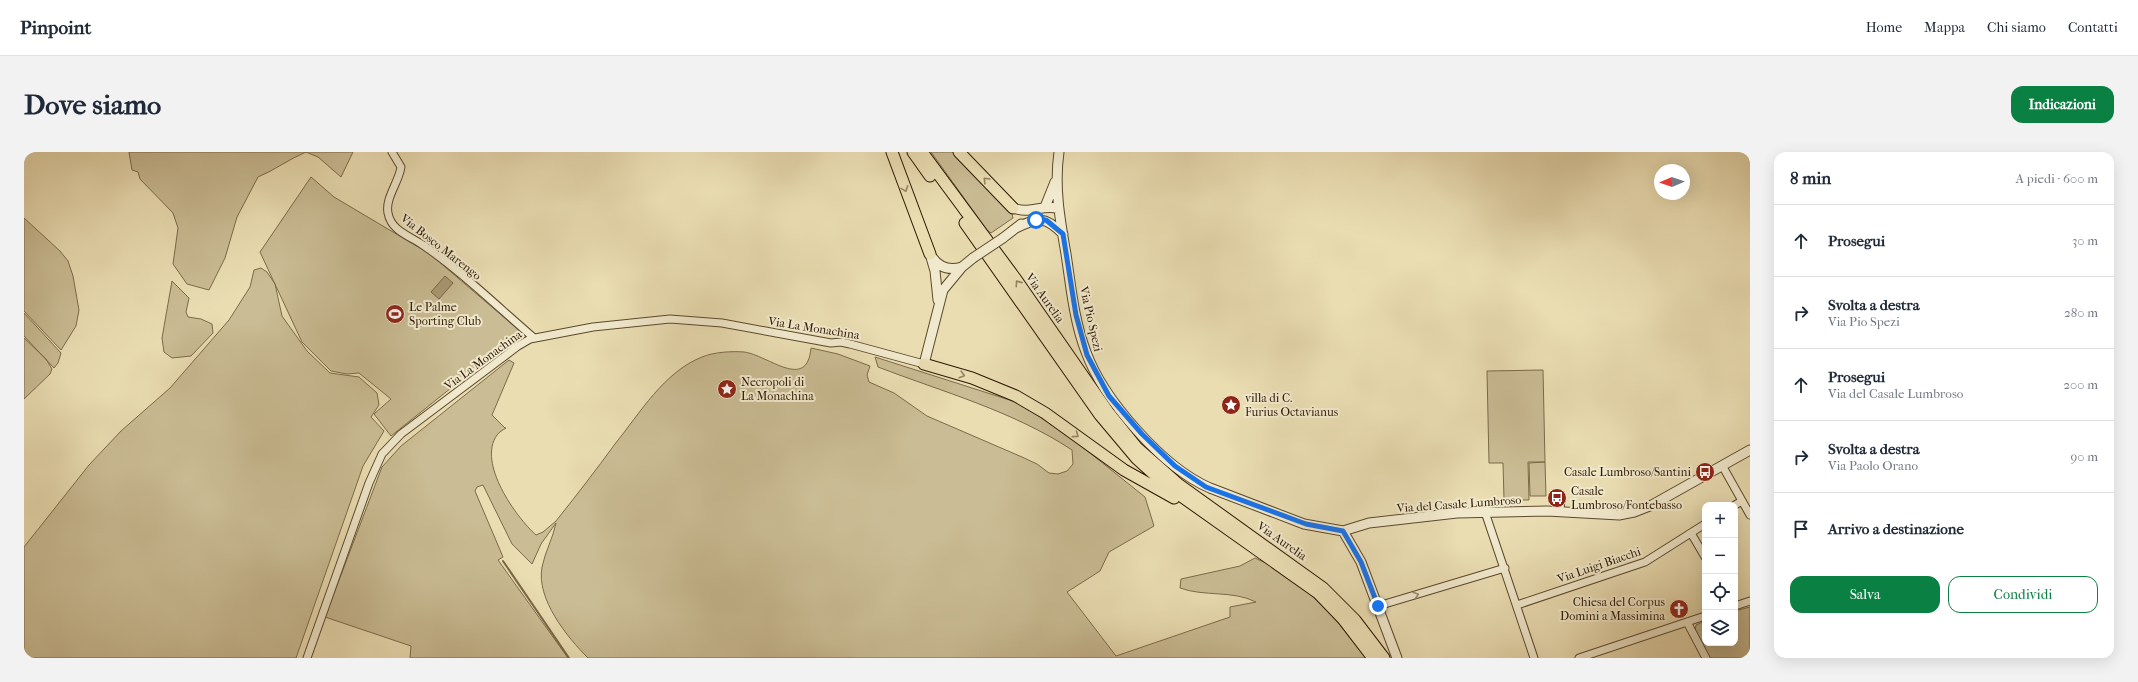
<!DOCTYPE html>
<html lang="it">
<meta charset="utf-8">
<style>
body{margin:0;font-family:"IM FELL French Canon",serif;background:#f2f2f3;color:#1f2937}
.controls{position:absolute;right:12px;bottom:12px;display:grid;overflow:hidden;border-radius:8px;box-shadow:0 4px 16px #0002}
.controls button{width:36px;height:36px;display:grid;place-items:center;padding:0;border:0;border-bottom:1px solid #e0e1e3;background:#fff;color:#1f2937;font:20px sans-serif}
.compass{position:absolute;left:1630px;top:12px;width:36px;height:36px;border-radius:50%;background:#fff;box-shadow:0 4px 16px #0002;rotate:268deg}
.stop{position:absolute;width:12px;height:12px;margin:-9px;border:3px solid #1a73e8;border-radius:50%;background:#fff}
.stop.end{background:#1a73e8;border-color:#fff;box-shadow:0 1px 4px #0008}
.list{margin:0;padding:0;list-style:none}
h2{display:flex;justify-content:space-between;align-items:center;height:52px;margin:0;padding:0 16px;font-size:17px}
h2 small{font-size:13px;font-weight:400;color:#747a83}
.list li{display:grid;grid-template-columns:26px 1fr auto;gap:12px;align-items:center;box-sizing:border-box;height:72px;padding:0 16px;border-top:1px solid #e0e1e3}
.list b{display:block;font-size:15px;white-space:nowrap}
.list p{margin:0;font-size:13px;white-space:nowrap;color:#747a83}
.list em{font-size:13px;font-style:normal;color:#747a83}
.actions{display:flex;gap:8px;padding:12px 16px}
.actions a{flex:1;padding:9px 0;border:1px solid #0b8043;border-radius:12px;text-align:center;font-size:14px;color:#0b8043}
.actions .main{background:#0b8043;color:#fff}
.icon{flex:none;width:22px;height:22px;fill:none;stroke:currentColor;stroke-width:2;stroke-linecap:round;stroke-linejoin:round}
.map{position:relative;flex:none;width:1726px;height:506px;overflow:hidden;border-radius:12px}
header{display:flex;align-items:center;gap:24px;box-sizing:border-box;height:56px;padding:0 20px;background:#fff;border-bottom:1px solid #e0e1e3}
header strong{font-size:19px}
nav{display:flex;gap:22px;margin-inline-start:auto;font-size:14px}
.intro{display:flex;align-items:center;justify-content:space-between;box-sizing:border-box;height:96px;padding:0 24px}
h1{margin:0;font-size:28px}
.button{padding:10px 18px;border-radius:12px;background:#0b8043;color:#fff;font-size:14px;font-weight:700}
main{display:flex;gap:24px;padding:0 24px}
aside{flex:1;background:#fff;border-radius:12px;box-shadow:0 4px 16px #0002}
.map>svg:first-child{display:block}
</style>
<header>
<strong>Pinpoint</strong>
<nav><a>Home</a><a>Mappa</a><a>Chi siamo</a><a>Contatti</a></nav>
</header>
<div class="intro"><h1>Dove siamo</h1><a class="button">Indicazioni</a></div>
<main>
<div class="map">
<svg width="1726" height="506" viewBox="0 0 1726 506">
<rect width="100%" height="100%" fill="#eaddb2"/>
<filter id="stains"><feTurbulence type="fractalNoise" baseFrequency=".005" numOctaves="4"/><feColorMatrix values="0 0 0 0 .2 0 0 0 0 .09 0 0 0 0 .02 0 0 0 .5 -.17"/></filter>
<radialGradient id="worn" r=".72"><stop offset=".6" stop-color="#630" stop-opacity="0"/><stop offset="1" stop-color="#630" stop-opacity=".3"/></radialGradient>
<path fill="#cabc94" stroke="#7c6a4a" d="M105,0h224l-12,25 -23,-20 -12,-5c-17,7 -31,18 -48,25l-21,40 -12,41 -16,32 -22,-6 -14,-20 5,-36 -5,-15 -33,-34 -2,-7 -6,-2z
M907,0h23l58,62 1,4 -22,15 -4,-3z
M287,25l23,20 96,57 91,78 -130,104 -17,-22 17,-15 -32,-26 -12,1 -16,-3 -29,-29 -42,-90z
M0,66l36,33 8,10 5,15 6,34 -3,16 -15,24 -37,-39z
M237,116l6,4 8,12 7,32 25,35 23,22 29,4 18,16 2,12 -8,12 13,14 -21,35 -67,192h-272v-111l65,-82 32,-34 49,-43 59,-68 21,-33 4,-17z
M148,129l17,17 -3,14 2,5 13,2 11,5 1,9 -22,23 -19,2 -8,-6 -2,-14z
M0,161l37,40 -3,10 -4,5 -30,-32z
M0,186l22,21 6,10 -2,5 -26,25z
M787,196l27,6 32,12 -3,9 2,7 25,11 33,23 95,41 15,7 12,9 9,1 9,-3 6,-7 -1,-14c-59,-39 -129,-58 -194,-83l-3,-10 144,46 51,34 75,60 9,29 -45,26 -9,19 -33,21 49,64 114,-39v-10l26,-5c-24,-12 -51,-5 -76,-14l1,-9 59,-13 15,-8c46,20 81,59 111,100h-778c-21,-21 -52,-59 -46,-91 3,-15 11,-29 14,-44l-15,21 -9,20 -20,-20 -29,-59 -6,2 -2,4 28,66 -5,3 70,98h-158l1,-12 -86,-29 57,-150 19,-21 108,-86 5,3 -22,52 13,13h1c-3,2 -7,4 -9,7 -20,28 19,82 39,100l7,-3 13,-11c20,-25 40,-51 59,-77 25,-31 49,-72 87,-87 12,-5 30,-6 42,-5 24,3 63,40 67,-4z
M1519,218l2,92h-17l1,38h-25l-1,-37h-14l-2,-92z
M1521,310l1,34h-16l-1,-33z
M1726,455v51h-40l-15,-26 1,-7 9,-4v22h30v-32z"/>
<path fill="#aa9a75" stroke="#786646" d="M421,124l8,7 -14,16 -8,-7z"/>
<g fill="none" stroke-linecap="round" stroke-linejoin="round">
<path stroke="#786646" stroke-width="2" d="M479,409l66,97"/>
<defs>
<path id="minor" d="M368,0l9,15c-2,15 -16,31 -13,46 3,18 22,23 35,32 39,27 75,62 111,93
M1699,315l27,48
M1711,353l7,-4
M1536,359l1,-13
M1461,360l49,146
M1667,381l14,24
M1493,453l128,-43 60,-38
M1354,454l127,-38
M1711,454l15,-5
M1663,470l19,36
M283,506l62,-175 13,-29 19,-20 117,-88 12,-7 63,-12 77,-8 52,4 109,20 10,-1 9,2 74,20
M1555,506l126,-42"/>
<path id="tertiary" d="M1035,0c-5,35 1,68 7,102 5,33 8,67 20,98 17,47 77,116 124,136l94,36 39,7 26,-8 88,-10 90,-2 72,4 15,-3 18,-7 98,-55
M1021,55l10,-25
M989,56c20,7 30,-5 46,1
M992,76c23,-11 29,-12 47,6
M979,86l18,-14
M906,102l5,17 3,29
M908,105c7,10 17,14 30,10
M900,212l19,-74 19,-23 11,-9
M1319,379l18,31 36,96"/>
<path id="trunk" d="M868,0l38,102
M889,0l17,24
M898,0l93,126 93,134 29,36 41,36 145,104 32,32 29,38
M935,0l54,56
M941,71l135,192 37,44 30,27 151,107 25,26 30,39
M900,212l48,14 44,18 29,17 79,57 50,28"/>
</defs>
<use href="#minor" stroke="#5c492c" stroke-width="9"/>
<use href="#tertiary" stroke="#5c492c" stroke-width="11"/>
<use href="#trunk" stroke="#2d1800" stroke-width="13"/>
<use href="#minor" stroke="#f1e9cd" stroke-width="7"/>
<use href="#tertiary" stroke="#f1e9cd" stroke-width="9"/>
<use href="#trunk" stroke="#eaddb2" stroke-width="11"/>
<defs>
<path id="tertiary-bridge" d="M949,106l30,-20"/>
</defs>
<use href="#tertiary-bridge" stroke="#5c492c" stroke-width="11" stroke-linecap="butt"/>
<use href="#tertiary-bridge" stroke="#f1e9cd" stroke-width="9"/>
</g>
<defs><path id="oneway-chevron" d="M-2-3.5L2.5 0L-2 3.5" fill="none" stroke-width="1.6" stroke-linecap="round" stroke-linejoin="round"/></defs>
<g stroke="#958462">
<use href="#oneway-chevron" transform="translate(962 28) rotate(-134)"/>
<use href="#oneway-chevron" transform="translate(881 37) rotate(69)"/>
<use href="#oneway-chevron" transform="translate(994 131) rotate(-125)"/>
<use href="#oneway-chevron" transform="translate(938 223) rotate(16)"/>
<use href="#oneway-chevron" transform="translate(1052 283) rotate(36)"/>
</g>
<use stroke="#998b71" href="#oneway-chevron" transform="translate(1392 443) rotate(-17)"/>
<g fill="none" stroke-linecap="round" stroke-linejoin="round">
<path stroke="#1a73e8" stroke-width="5" d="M1012,68h10l17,14 13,81 11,40 22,41 33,38 33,32 31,21 100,37 37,7 18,31 17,44"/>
</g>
<defs>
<symbol id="stadium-disc" viewBox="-11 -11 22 22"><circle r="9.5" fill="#8f2418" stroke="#f1e9cd"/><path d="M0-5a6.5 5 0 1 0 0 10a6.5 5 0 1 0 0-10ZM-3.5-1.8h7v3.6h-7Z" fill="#fff"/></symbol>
<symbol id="sight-disc" viewBox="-11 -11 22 22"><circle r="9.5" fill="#8f2418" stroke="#f1e9cd"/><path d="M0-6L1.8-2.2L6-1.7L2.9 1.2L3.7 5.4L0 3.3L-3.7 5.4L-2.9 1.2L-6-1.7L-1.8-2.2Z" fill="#fff"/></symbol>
<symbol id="bus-disc" viewBox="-11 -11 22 22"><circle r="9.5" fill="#8f2418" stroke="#f1e9cd"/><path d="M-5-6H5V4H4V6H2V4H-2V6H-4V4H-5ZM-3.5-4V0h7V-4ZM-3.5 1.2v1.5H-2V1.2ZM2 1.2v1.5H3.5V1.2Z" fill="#fff"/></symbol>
<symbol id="church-disc" viewBox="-11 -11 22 22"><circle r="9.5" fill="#8f2418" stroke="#f1e9cd"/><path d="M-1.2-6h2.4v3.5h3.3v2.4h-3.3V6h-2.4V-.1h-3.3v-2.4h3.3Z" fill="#fff"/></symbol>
</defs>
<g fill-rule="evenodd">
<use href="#stadium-disc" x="360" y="151" width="22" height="22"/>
<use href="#sight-disc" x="692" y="226" width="22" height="22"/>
<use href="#sight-disc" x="1196" y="242" width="22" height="22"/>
<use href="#bus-disc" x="1670" y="309" width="22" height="22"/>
<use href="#bus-disc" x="1522" y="335" width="22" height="22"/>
<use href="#church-disc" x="1644" y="446" width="22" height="22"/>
</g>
<g text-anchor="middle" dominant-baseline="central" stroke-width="4" stroke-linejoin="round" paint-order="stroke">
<g font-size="12" fill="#2d1800" stroke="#f1e9cd">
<text transform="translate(417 95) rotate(38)">Via Bosco Marengo</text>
<text transform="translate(1021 146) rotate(55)">Via Aurelia</text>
<text transform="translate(1067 167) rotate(77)">Via Pio Spezi</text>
<text transform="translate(790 176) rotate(9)">Via La Monachina</text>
<text transform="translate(459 208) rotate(-36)">Via La Monachina</text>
<text transform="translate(1435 352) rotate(-4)">Via del Casale Lumbroso</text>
<text transform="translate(1258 389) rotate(35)">Via Aurelia</text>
<text transform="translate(1575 413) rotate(-19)">Via Luigi Biacchi</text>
</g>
<g font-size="12" fill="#2d1800" stroke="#f1e9cd" text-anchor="start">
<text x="385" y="155">Le Palme<tspan x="385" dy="14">Sporting Club</tspan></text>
<text x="717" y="230">Necropoli di<tspan x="717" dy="14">La Monachina</tspan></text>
<text x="1221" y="246">villa di C.<tspan x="1221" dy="14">Furius Octavianus</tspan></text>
<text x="1667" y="320" text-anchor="end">Casale Lumbroso/Santini</text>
<text x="1547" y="339">Casale<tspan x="1547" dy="14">Lumbroso/Fontebasso</tspan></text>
<text x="1641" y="450" text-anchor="end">Chiesa del Corpus<tspan x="1641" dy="14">Domini a Massimina</tspan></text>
</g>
</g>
<rect width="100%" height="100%" filter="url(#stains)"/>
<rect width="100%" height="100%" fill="url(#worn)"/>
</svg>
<div class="controls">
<button>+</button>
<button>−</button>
<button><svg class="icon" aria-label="locate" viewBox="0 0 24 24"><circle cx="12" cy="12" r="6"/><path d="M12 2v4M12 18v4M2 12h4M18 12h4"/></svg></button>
<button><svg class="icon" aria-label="layers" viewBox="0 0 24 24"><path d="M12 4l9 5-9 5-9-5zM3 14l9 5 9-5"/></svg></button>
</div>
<svg class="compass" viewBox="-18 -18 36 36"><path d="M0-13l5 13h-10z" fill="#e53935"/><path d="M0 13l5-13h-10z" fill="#747a83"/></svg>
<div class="stop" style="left:1012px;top:68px"></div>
<div class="stop end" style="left:1354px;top:454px"></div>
</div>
<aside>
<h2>8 min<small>A piedi · 600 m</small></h2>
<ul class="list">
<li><svg class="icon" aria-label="ahead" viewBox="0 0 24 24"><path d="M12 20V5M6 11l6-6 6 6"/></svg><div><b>Prosegui</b></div><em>30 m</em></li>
<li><svg class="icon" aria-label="right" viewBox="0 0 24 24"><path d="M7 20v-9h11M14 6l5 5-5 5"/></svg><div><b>Svolta a destra</b><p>Via Pio Spezi</p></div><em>280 m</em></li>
<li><svg class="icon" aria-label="ahead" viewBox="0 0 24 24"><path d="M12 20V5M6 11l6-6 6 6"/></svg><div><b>Prosegui</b><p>Via del Casale Lumbroso</p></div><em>200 m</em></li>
<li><svg class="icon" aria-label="right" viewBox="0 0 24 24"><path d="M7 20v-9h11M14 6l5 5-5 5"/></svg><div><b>Svolta a destra</b><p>Via Paolo Orano</p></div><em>90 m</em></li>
<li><svg class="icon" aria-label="arrive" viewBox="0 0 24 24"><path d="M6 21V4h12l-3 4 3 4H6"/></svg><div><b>Arrivo a destinazione</b></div></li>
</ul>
<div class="actions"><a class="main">Salva</a><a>Condividi</a></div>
</aside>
</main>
